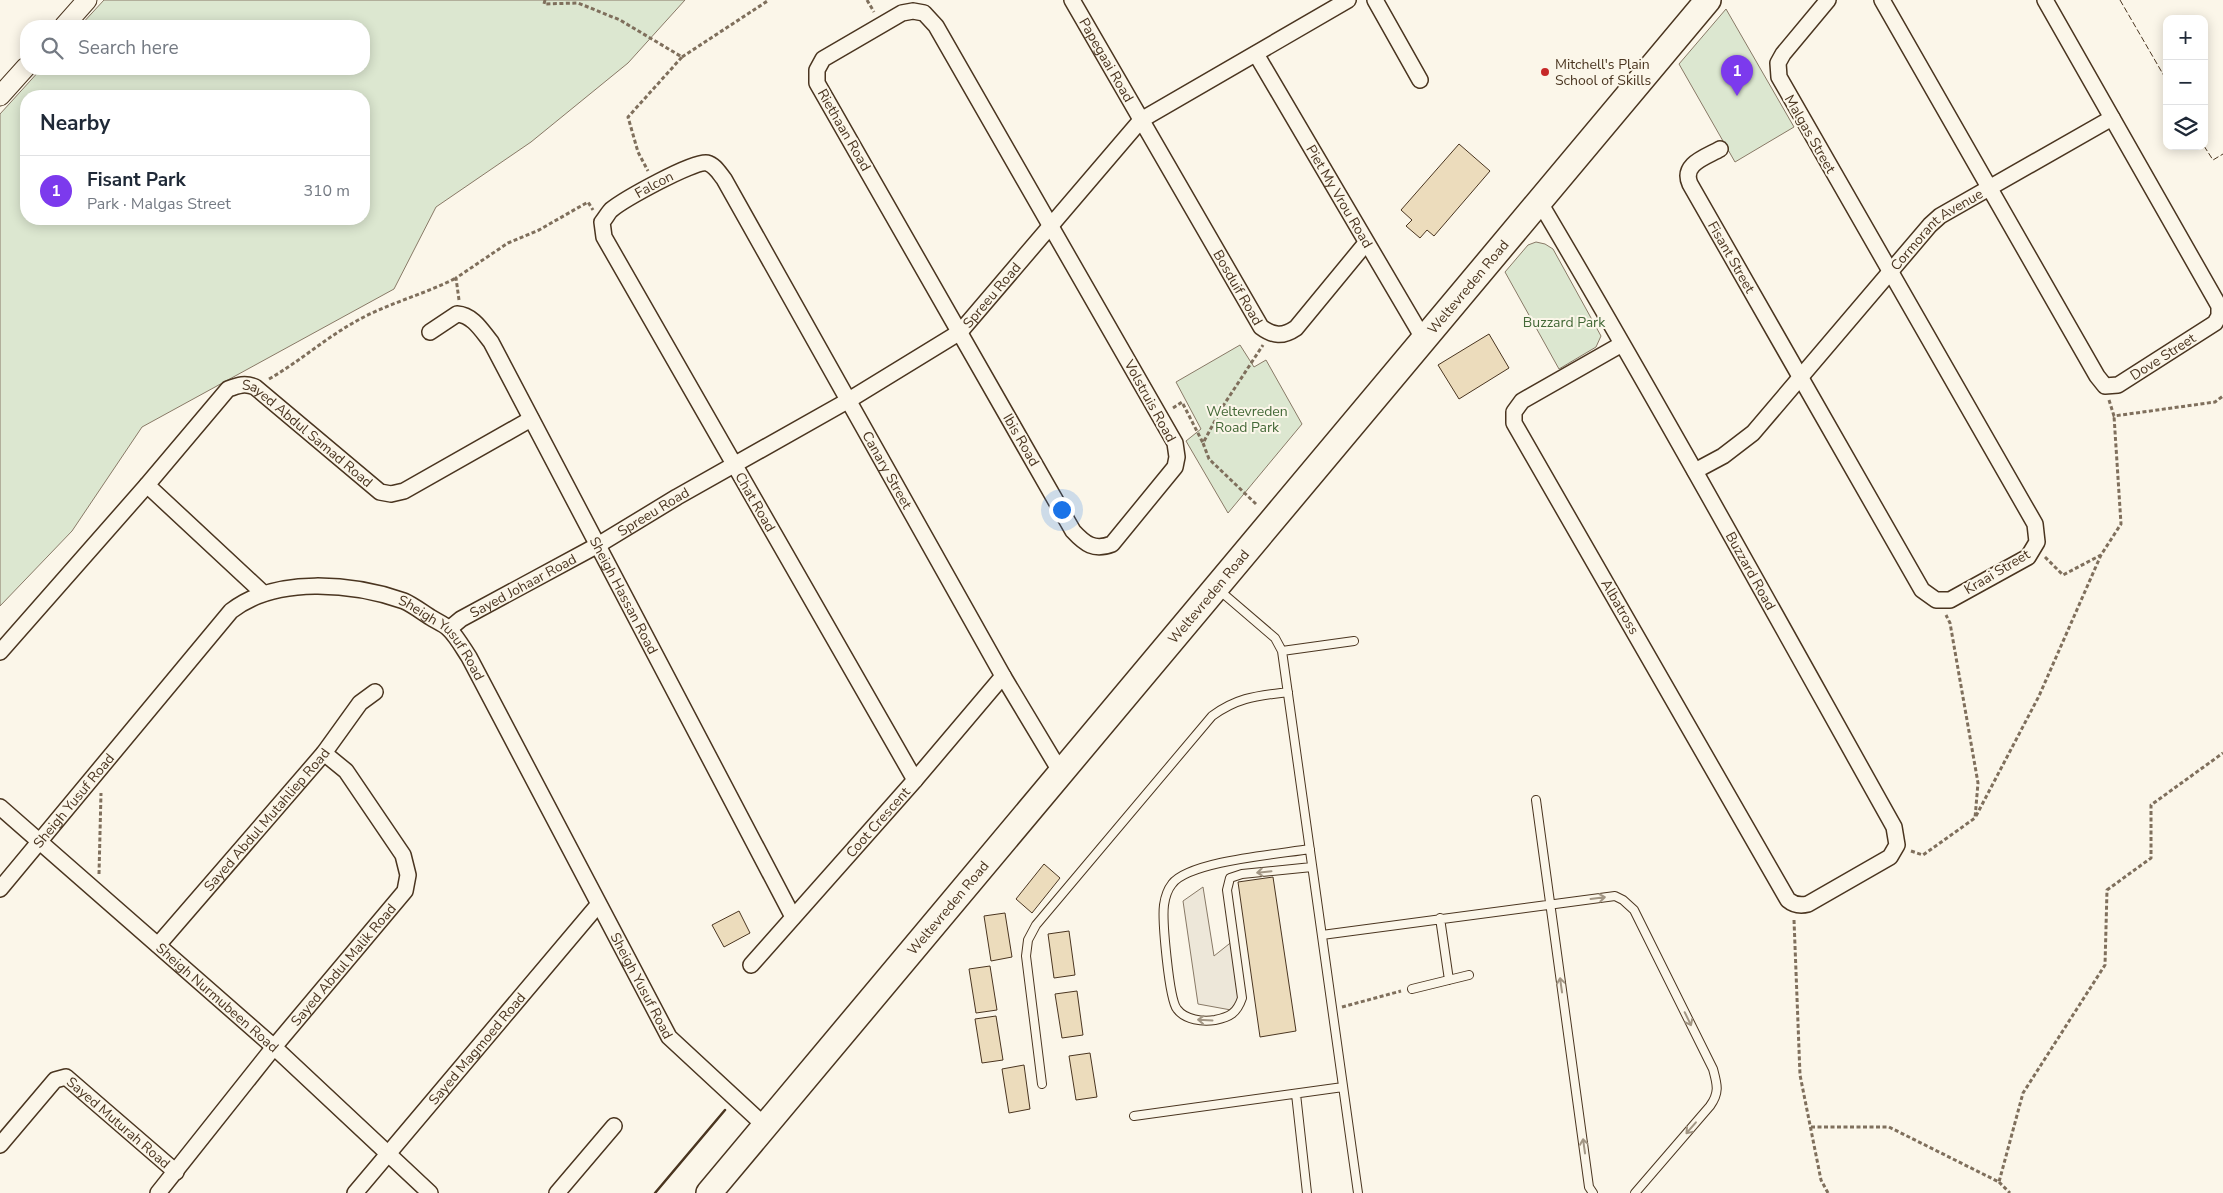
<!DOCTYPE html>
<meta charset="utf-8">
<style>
body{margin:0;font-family:"Nunito Sans",sans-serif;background:#f2f2f3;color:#1f2937}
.controls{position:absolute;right:15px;top:15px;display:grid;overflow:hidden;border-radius:10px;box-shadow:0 2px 12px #0003}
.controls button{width:45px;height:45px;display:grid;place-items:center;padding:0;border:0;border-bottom:1px solid #e0e1e3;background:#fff;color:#1f2937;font:25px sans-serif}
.you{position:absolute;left:1061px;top:509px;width:18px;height:18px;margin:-12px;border:4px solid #fff;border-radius:50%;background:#1a73e8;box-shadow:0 0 0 8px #1a73e833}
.badge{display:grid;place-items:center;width:32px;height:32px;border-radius:50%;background:#7c3aed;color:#fff;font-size:16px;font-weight:700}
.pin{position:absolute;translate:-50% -41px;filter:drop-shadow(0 1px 2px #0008)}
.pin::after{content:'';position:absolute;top:26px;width:18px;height:15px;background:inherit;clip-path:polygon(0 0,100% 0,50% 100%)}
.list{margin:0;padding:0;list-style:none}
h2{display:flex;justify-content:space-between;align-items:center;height:65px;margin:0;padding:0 20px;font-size:21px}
h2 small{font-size:16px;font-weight:400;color:#747a83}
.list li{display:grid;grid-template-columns:32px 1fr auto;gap:15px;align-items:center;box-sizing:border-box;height:70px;padding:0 20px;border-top:1px solid #e0e1e3}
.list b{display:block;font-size:19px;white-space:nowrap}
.list p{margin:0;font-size:16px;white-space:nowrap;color:#747a83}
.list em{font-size:16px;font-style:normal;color:#747a83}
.icon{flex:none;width:28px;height:28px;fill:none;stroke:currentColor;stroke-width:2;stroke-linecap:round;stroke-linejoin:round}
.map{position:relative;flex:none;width:2223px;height:1193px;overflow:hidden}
.search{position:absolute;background:#fff;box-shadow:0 2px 12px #0003;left:20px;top:20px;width:350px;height:55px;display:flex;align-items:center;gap:12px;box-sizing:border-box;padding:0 18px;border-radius:20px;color:#747a83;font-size:19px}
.panel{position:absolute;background:#fff;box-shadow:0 2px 12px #0003;left:20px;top:90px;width:350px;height:135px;border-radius:20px}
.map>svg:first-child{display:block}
</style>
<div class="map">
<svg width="2223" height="1193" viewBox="0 0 2223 1193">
<rect width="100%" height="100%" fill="#fbf6e9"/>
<path fill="#dce7d0" stroke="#887966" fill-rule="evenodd" d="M104,0h581l-57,63 -97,79 -95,65 -42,82 -252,138 -70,104 -72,75v-492l41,-45h323v-43h-284zM364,96v123h-338v-123z
M1726,9l68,118 -59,35 -56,-98z
M1536,242l9,2 8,5 48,87 -5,11 -37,22 -54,-97 23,-27z
M1240,345l14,22 12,-7 36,64 -74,89 -42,-72 15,-12 -25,-47z"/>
<path fill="#ede7d9" stroke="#887966" d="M1203,887l11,69 20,-16 8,59 -11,11 -33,-6 -15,-103z"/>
<path fill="#ecdcbc" stroke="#4a3520" d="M1459,144l31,27 -56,65 -7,-6 -7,8 -14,-12 6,-6 -11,-10z
M1489,334l20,34 -50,31 -21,-34z
M1044,864l16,14 -28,35 -16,-14z
M1273,877l23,154 -36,6 -22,-155z
M739,911l11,22 -26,14 -12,-22z
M1005,913l7,44 -21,4 -7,-45z
M1069,931l6,44 -21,3 -6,-44z
M990,966l7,44 -21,3 -7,-44z
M1077,991l6,44 -21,3 -7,-44z
M996,1016l7,44 -21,3 -7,-44z
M1090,1053l7,44 -21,3 -7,-44z
M1024,1065l6,44 -21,4 -7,-44z"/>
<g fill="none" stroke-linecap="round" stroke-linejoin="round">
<defs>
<path id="service" d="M1219,590l56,48 7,13 76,542
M1282,651l72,-10
M1536,800l53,387 4,6
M1310,849c-30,5 -121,12 -138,35 -4,5 -7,14 -8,21 -2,15 5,94 13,104 8,11 26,13 38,11 15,-3 22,-7 27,-22l-15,-108 3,-12 12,-4 70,-7
M1440,918l9,62
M1322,935l293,-39 8,4 11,10 79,159c4,15 7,23 -3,37l-75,87
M1412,989l57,-14
M1042,1084l-16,-128 2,-16 8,-15 176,-209c26,-19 45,-20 76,-24
M1296,1094l11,99
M1134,1116l209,-29"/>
<g id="minor">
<path id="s1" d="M1072,0l189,327c12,9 22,10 35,1l70,-85"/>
<path d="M1375,0l45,80"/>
<path id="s2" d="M1882,0l215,376 8,10 13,-1 97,-62 4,-7v-10l-174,-306"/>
<path d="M913,11l11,2 12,13 239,417 2,14 -2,10 -63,77c-18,7 -27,0 -39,-13l-256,-448v-13l6,-11 79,-46z"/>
<path id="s3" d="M1256,54l167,284"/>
<path id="s4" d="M1720,149c-14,8 -39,15 -30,35l232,406 14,10h14l78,-43 9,-15 -2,-18 -256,-447 -1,-14 5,-9 45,-54"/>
<path id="s5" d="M1539,201c122,206 238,417 355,626l3,18 -7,12 -82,47c-8,2 -14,1 -20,-4l-274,-477v-11l8,-11 100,-57"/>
<path id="s6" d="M430,332l27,-18c16,1 25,17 34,28l302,575"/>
<path id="s7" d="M1695,471l28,-15 30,-23 177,-208 10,-9 172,-98"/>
<path d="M147,485l116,108"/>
<path id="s8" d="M449,629l12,-10 137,-74 79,-48 172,-97 111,-68 181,-212 207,-120"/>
<path id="s9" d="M0,652l147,-167 81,-96c11,-4 17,-6 27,-2l125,105 11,2 13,-3 127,-72"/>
<path id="s10" d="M915,780l-311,-543 -2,-15c3,-3 6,-9 9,-12 12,-10 83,-50 96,-47 8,2 12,10 17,16l279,497 57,95"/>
<path id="s11" d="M0,807l274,240 156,146"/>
<path id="s12" d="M0,889l231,-278c45,-35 121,-28 173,-10 9,4 18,11 26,16 6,4 14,7 19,12 8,8 14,19 20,28l200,380 96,89"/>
<path id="s13" d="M158,945l166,-192 36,-50 15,-11"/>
<path id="s14" d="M751,965l164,-185 88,-104"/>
<path id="s15" d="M0,1145l55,-65 11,-3 110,95"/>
<path id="s16" d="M158,1193l116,-146 131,-156 3,-16 -5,-20 -57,-84 -22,-18"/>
<path id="s17" d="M355,1193l243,-288"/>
<path d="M557,1193l57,-67"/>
</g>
<path id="tertiary" d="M64,26l23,-26
M0,96l26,-29"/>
<g id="primary">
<path id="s18" d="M709,1193l999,-1193"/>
</g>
</defs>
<use href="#service" stroke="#4a3520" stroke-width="10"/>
<use href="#minor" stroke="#4a3520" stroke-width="18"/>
<use href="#tertiary" stroke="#4a3520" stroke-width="21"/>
<use href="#primary" stroke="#4a3520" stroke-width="28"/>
<path stroke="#7f6f5c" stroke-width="3" stroke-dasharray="4 2.5" stroke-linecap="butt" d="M545,0l-1,4 34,-1 42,17 62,37 -54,60 10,35 10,19
M867,0l7,12
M682,57l87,-57
M459,300l-3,-22 52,-35 31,-13 49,-28 5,8
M269,379c35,-20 64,-48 103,-66 28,-13 57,-21 84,-35
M2109,400l5,16 101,-14 8,-6
M1173,408l9,-6 21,41
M1256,504l-47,-45 -6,-16 20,-37 40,-61
M2045,557l18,18 38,-20 20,-31 -7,-108
M1976,816l63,-120 62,-141
M1911,851l12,4 52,-37 3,-35 -28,-160 -4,-8
M99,874l2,-81
M1794,920l6,155 21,105 7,13
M1342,1007l59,-16
M1811,1127h78l110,55 24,-89 82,-128 2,-75 44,-32v-53l72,-52
M1999,1182l11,11"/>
<use href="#service" stroke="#fbf6e9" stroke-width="8"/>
<use href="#minor" stroke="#fbf6e9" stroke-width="15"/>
<use href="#tertiary" stroke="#fbf6e9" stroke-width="19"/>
<use href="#primary" stroke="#fbf6e9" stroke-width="25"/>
<path stroke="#4a3520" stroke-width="1" stroke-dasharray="6 2.5" stroke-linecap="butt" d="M2120,0l47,81
M2204,146l9,14 10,-6"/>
<path stroke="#4a3520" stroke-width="2.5" d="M655,1193l70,-83"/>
</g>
<defs><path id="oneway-shaft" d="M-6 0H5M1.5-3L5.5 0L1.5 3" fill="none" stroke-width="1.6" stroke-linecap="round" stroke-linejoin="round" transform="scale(1.25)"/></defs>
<g stroke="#a29684">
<use href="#oneway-shaft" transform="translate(1264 872) rotate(174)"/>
<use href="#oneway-shaft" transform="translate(1598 898) rotate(-7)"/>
<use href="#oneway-shaft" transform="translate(1561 985) rotate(-98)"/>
<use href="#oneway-shaft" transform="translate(1688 1019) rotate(64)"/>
<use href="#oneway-shaft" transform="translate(1205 1020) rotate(-177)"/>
<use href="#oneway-shaft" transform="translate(1691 1128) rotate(131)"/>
<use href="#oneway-shaft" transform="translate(1584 1146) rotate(-98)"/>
</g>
<circle fill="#c62828" stroke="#fbf6e9" stroke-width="2" cx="1545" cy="72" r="5"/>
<g text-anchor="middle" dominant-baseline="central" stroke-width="4" stroke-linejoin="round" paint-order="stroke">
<g font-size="14" fill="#4a3520" stroke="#fbf6e9">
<text stroke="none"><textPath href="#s1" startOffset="69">Papegaai Road</textPath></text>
<text transform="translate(844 130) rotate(60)">Riethaan Road</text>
<text transform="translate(1810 134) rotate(60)">Malgas Street</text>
<text stroke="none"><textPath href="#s10" startOffset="706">Falcon</textPath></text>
<text stroke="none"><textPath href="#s3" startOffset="165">Piet My Vrou Road</textPath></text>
<text stroke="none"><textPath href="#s7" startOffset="345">Cormorant Avenue</textPath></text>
<text stroke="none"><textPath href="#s4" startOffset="136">Fisant Street</textPath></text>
<text stroke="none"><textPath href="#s18" startOffset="1182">Weltevreden Road</textPath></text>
<text stroke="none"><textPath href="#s1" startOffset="332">Bosduif Road</textPath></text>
<text stroke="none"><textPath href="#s8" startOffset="640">Spreeu Road</textPath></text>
<text stroke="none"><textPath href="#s2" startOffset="512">Dove Street</textPath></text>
<text transform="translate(1150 401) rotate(61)">Volstruis Road</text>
<text stroke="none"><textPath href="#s9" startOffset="445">Sayed Abdul Samad Road</textPath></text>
<text transform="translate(1021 440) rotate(60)">Ibis Road</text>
<text stroke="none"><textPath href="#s10" startOffset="1121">Canary Street</textPath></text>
<text transform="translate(755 502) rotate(60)">Chat Road</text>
<text stroke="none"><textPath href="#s8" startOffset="236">Spreeu Road</textPath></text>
<text stroke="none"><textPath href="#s5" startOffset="426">Buzzard Road</textPath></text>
<text transform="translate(1997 572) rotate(-31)">Kraai Street</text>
<text stroke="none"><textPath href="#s8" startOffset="86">Sayed Johaar Road</textPath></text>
<text stroke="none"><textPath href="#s6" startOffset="364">Sheigh Hassan Road</textPath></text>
<text stroke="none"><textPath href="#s18" startOffset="778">Weltevreden Road</textPath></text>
<text transform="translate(1620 607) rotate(60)">Albatross</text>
<text stroke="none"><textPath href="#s12" startOffset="595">Sheigh Yusuf Road</textPath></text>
<text stroke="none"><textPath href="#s12" startOffset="115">Sheigh Yusuf Road</textPath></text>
<text stroke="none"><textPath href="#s13" startOffset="166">Sayed Abdul Mutahliep Road</textPath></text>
<text stroke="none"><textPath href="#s14" startOffset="191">Coot Crescent</textPath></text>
<text stroke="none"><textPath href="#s18" startOffset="372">Weltevreden Road</textPath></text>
<text stroke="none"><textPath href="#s16" startOffset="294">Sayed Abdul Malik Road</textPath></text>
<text stroke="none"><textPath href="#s12" startOffset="1000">Sheigh Yusuf Road</textPath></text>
<text stroke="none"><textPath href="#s11" startOffset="289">Sheigh Nurmubeen Road</textPath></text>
<text stroke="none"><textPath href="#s17" startOffset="189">Sayed Magmoed Road</textPath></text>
<text stroke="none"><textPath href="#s15" startOffset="166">Sayed Muturah Road</textPath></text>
</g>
<g font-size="14" fill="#4a3520" stroke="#fbf6e9" text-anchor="start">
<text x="1555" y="64">Mitchell's Plain<tspan x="1555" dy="16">School of Skills</tspan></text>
</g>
<g font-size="14" fill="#436837" stroke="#fbf6e9">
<text x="1564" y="322">Buzzard Park</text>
<text x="1247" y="411">Weltevreden<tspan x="1247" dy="16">Road Park</tspan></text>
</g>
</g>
</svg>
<div class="controls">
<button>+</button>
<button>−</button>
<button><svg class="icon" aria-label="layers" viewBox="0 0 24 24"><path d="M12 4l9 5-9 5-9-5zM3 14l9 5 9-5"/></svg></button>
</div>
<div class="you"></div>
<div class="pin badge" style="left:1737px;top:96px">1</div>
<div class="search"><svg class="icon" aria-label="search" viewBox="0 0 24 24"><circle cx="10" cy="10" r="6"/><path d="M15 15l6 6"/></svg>Search here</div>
<section class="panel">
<h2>Nearby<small></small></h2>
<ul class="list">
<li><span class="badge">1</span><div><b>Fisant Park</b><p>Park · Malgas Street</p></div><em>310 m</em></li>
</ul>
</section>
</div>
